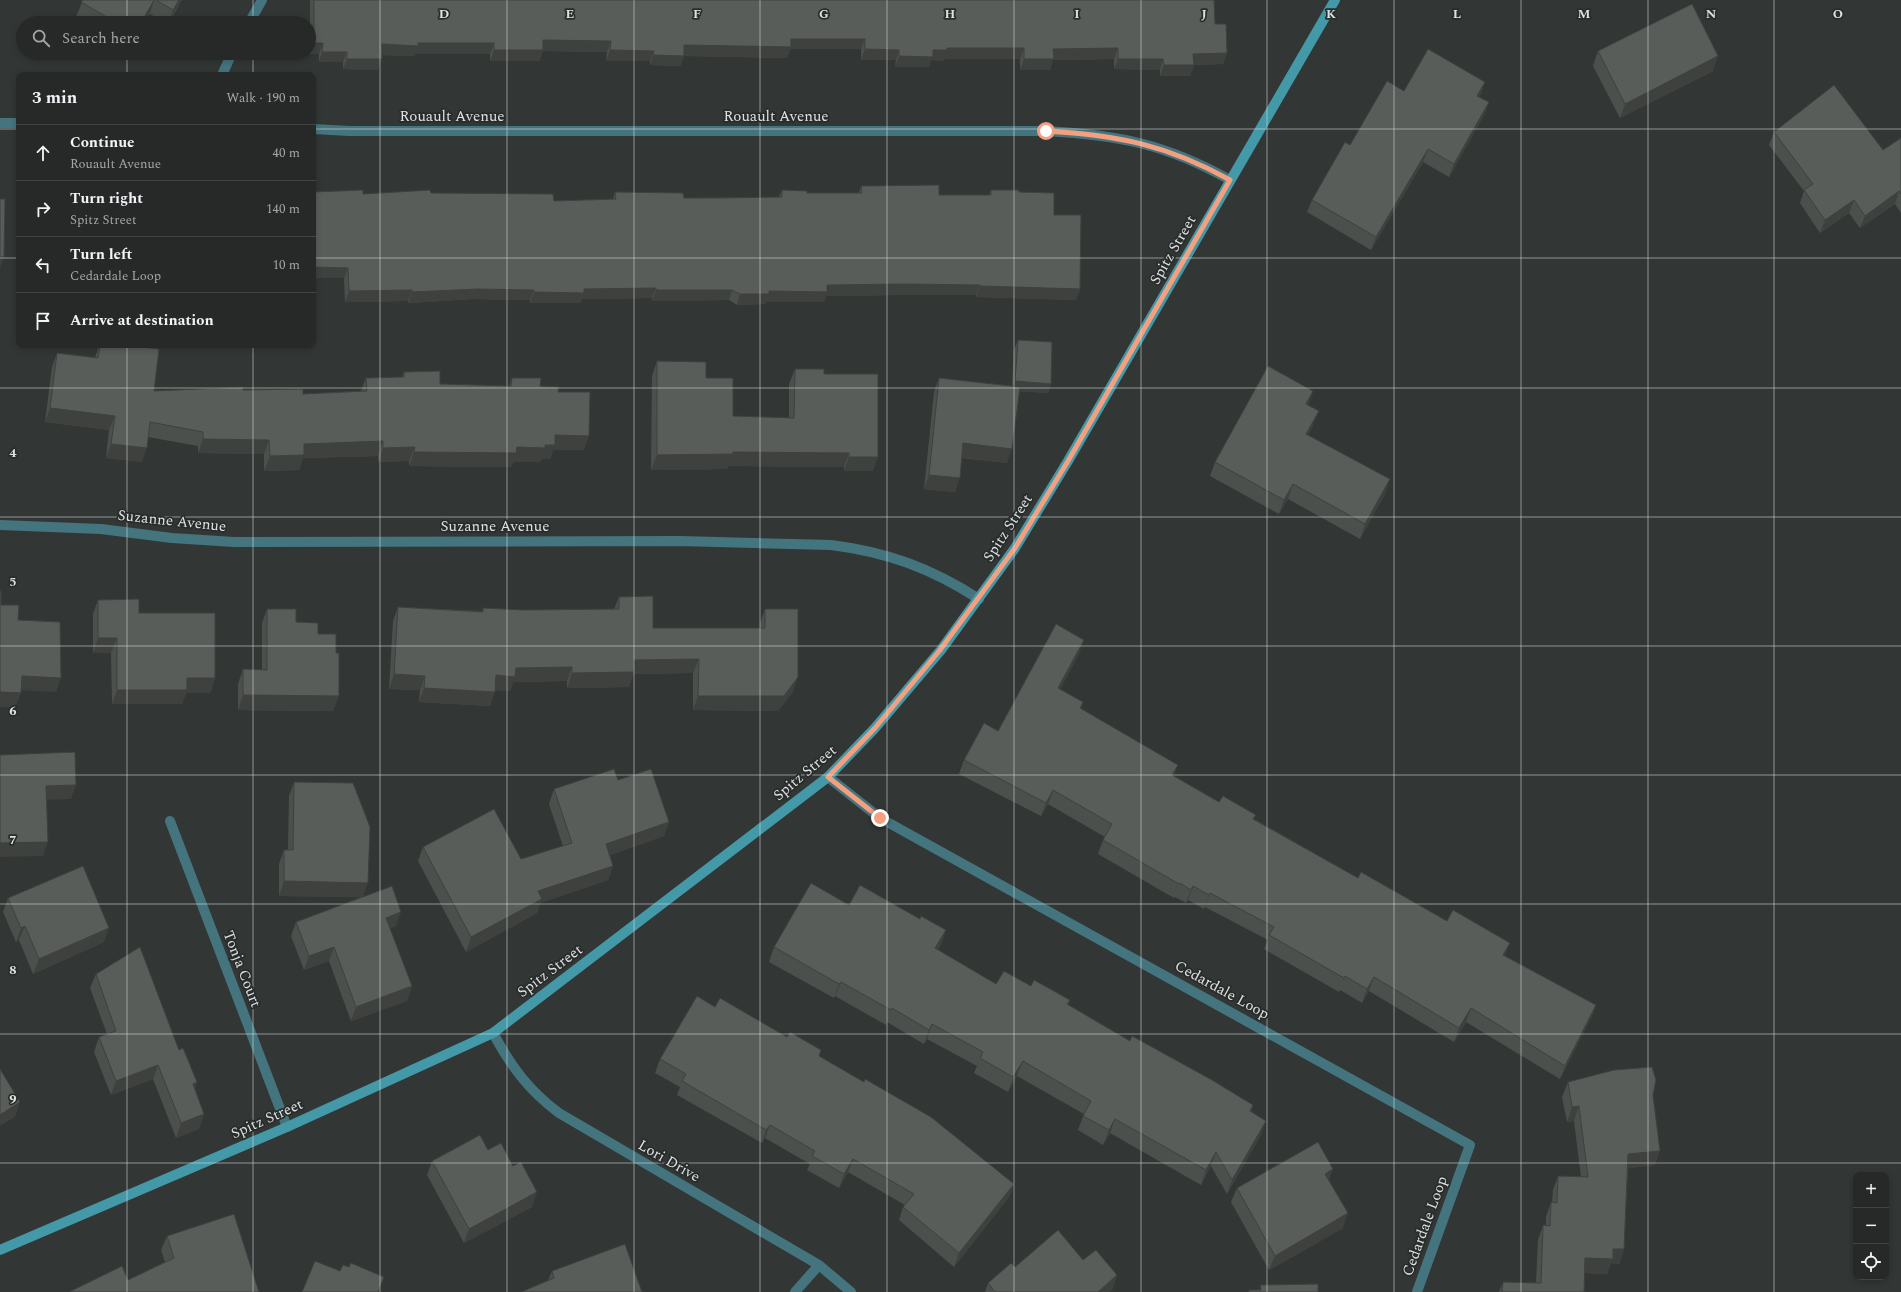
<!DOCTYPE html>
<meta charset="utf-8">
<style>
body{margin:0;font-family:Spectral,serif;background:#2e3130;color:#f1f3f6}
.controls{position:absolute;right:12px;bottom:12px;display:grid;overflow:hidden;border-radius:8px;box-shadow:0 2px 6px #0003}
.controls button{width:36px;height:36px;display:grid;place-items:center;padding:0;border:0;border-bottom:1px solid #424545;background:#262928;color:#f1f3f6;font:20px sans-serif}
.stop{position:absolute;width:12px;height:12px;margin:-9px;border:3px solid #f2a080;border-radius:50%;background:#fff}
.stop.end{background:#f2a080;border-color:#fff;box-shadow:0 1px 4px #0008}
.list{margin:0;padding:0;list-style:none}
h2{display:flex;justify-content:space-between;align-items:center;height:52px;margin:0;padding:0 16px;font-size:17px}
h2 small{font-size:13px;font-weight:400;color:#a4a6a8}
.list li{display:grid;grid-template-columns:26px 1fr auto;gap:12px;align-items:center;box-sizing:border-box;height:56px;padding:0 16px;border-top:1px solid #424545}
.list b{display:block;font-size:15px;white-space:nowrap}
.list p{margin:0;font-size:13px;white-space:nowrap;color:#a4a6a8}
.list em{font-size:13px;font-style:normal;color:#a4a6a8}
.icon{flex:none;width:22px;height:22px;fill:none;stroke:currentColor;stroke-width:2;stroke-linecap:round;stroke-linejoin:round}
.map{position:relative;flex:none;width:1901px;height:1292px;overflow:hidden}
.search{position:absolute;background:#262928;box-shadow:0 2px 6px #0003;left:16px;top:16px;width:300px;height:44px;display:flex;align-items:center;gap:10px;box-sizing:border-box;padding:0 14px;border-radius:22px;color:#a4a6a8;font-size:15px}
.panel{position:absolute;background:#262928;box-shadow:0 2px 6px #0003;left:16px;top:72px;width:300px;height:276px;border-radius:8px}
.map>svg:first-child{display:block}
</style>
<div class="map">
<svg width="1901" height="1292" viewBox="0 0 1901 1292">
<rect width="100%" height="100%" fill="#323736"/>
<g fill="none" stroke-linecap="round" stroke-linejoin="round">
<path stroke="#44757f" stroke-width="10" d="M249,23l13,-23
M222,75l10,-22
M0,123h19
M313,129l36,2h697c73,4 120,13 184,49
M0,525l101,4 71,9 62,4 445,-1 152,4c56,7 100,23 148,54
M828,777l52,41 590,327 -53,147
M170,821l117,306
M493,1033c18,33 35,57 66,80l260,152 32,27
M795,1292l24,-27"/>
<path stroke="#4499a8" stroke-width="10" d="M0,1250l287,-123 206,-94 335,-256 47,-49 66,-78 74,-102 53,-87 267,-461"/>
</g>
<path fill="#4c504d" d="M83,0h99l-13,23h-3l-16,-9 -6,9h-57l-11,-6z
M310,0h904l1,24 12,29 -4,11 -29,1 -4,11h-30v-6l-46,-1v-10l-61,1 -3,10h-30v-11h-76l-1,2 -12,-1 -2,7h-34l1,-7h-35v-11h-71l-3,9 -103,-2 -4,10 -30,-1v-4h-44l1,-9 -64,-1 -4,10h-49v-7h-75l-1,2 -32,-1 -4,15 -35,-1v-7h-24v-8h-9z
M1598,51l115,20 -93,47 -27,-52z
M1404,91l77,3 -2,3 10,5 -5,13 -35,62 -26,-15 -52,88 -64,-38 5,-12 38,-55z
M1774,132l109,18 18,-12v75l-6,-9 -35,24 -11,-15 -29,20 -20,-30 4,-12 -35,-46z
M861,186l78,9h50l2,-5 28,2 35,23 26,74 -4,11 -100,-3v-2h-76l-74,1 -2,6h-58l-1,2 -28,1 -8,-5 -77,1v-3l-70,1 -2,4h-50v-3l-57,-1 -65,4v-2l-63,1 -1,-24 19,-84 68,-1 123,8 59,-2 2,-7 69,6 95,-1 3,-7 25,3h52z
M1018,340l33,44 -3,9 -29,-2 -12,72 -45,-5 -7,34 -31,-3 10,-97 5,-14 73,8 2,-36z
M99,345h26l29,46 89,-1 60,4 58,-3 5,-13 36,-1 2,-5 36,12 69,2 3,-8 46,14 26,58h-31l-3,9h-9l-1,3h-27l-2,5 -102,-1v-5l-31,1v-6l-75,2 -4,12 -35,1v-17l-66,-1v-7l-50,-9 -6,25 -36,-4 3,-28 -64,-8 7,-55 5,-14 38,5z
M657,361l49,17 27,38 56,2v-34l6,-15 29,5 49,97h-29v-4l-116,-1v3l-77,1 1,-94z
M1313,391l-5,14 5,20 -5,10 77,59 -25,45 -72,-40 -9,15 -69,-38 5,-14z
M619,597l34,31h107v-5l5,-14 28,83 -15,19 -85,-1v-37l-60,1 -4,13 -62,1v-7l-54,1 -3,9 -15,-1 -5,16 -71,-4 1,-12 -31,-1 4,-68 5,-14 84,4 1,-3 41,2 90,-1z
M98,600l41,13 76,65 -5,15h-24l-4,11h-70l-1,-51h-18v-39z
M267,609l29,13 22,12 18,19 -3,58 -95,-1v-26l5,-15 19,1v-47z
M1079,654l-19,35 23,13 -2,7 93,67 45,26 35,17 104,59 238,127 -5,13 -31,61 -94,-57 -12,20 -85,-51 -7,12 -22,-13 -1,2 -75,-43 4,-9 -63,-33 -1,2 -16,-9 -2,3 -11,-6 -1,1 -76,-44 5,-14 2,-3 -57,-33 -7,12 -82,-42 5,-14 34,-29z
M618,780l51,42 -5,14 -54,19 3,11 -5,14 -68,23 -3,10 -71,39 -48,-91 5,-14 98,12 42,-13 -14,-42 5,-15z
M294,782l70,114 32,30 -6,2 22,58 -5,15 -56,20 -22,-60 -25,9 -13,-34 5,-14 65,-25 -82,-1v-32l5,-14h4l1,-54z
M8,898l96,44 -71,32 -14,-34 -3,2 -13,-30z
M920,919l26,11 -5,14 -3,6 58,34 35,2 39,14 -2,5 62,36 123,64 -2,7 10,23 -34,59 -16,-28 -10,19 -91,-52 -7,12 -25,-15 6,-16 -67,-38 -9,16 -34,-19 3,-7 -50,-27 -3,5 -37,-22 -1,3 -51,-29 -1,2 -65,-36 5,-15z
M96,974l83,76 18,32 -3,7 10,25 -5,15 -23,9 -23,-59 -42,16 -17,-43 5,-15 8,-3 -17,-46z
M715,1007l72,30 34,13 -2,6 195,128 -5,13 -55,70 -55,-47 4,-13 2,-2 -57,-33 -9,16 -32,-18 3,-6 -45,-26 -3,5 -85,-48 3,-8 -25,-14 5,-14z
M1568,1082l85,13 2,70 -27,3 -4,81 -5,15 -8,-1 -4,11 -22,-1 -1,19 -48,-9 2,-43 5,-15h3v-8l5,-15 1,1 1,-13 5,-14 23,1 -7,-56 -7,1 -5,-25z
M432,1161l100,46 -68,36 -37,-68z
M1329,1180l14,48 -74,42 -38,-68 6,-14z
M167,1236l92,56 -131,-12 37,-18 -4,-12z
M1083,1260l34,15 -5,15 -3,2h-124l3,-9 27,-16z
M552,1271l90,21 -94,-12z
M1503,1282l-1,10h-3z"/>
<path fill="#3e413e" d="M154,0l-4,14 -6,9h-3z
M179,0h3l-14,23 5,-13z
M791,39h74l-4,10h-71l-3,9 -103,-2 -4,10 -30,-1 3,-10 31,-10z
M543,40l68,1 -4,11 -64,-1 -4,10h-49l4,-11z
M314,43h9l-4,11h-9z
M418,43h76l-4,11h-75l-1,2 -36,-1 4,-11z
M947,48h77l-4,11h-76l-1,2 -12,-1 -2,7h-34l4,-11 34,-6z
M1118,48l-4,11 -61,1 -3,10h-30l4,-11 29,-10z
M865,49l34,1 -3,10h-35z
M610,50l44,1 -4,10h-44z
M322,52h25l-4,10h-24z
M1227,53l-4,11 -34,1 4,-11z
M1718,56l-5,15 -93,47 5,-14z
M347,59h35l-4,11 -35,-1z
M1118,59h45l-3,11 -46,-1z
M1164,65h30l-4,11h-30z
M1485,82l-4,12 -8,14 4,-12z
M1489,102l-5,13 -35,62 5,-13z
M1428,149l-5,13 -52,88 5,-13z
M1899,191l-4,13 -35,24 5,-12z
M1854,200l-5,13 -29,20 5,-13z
M0,257h4l-4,11z
M313,267l35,1 -4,10h-31z
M904,284l76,1 -4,10h-76l-74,1 -2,6h-58l-1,2 -28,1 3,-11 87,-9z
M980,286l100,3 -4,11 -100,-3z
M656,288l-4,10 -70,1 -2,4h-50l4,-11 50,-3z
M477,289l57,1 -4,10 -57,-1 -65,4 4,-11z
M412,290l-4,11 -63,1 4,-11z
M656,290h76l-3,10 -77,1z
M1015,381l36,3 -3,9 -36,-2z
M1313,391l-5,14 -2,-1z
M50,408l65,8 -6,14 -64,-8z
M1319,411l-6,14 -12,23 5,-14z
M555,435l34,1 -5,14h-31l-3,9h-9l-1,3h-27l-2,5 -102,-1 5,-14 103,-5 28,-2z
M203,439l66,1 -5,14 -66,-1z
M383,441l-5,15 -75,2 -4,12 -35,1 6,-15 34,-12z
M963,443l49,6 -5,14 -49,-6z
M111,444l36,4 -5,14 -36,-4z
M415,447l-6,14 -31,1 5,-14z
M733,452l116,1 -5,14 -116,-1v3l-77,1 6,-15z
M849,457h29l-5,14h-29z
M929,475l31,3 -5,14 -31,-3z
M1390,479l-5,15 -25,45 5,-15z
M1293,484l-5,15 -9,15 5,-14z
M98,638h19l-6,15h-18z
M1084,640l-5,14 -26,48 5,-14z
M699,659l-6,14 -60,1 -4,13 -62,1 5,-15 62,-13z
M572,667l-5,14 -54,1 -3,9 -19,-1 5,-15 20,-7z
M394,674l31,2 -5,14 -31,-1z
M22,676l39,2 -5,14 -40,-2z
M798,677l-5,15 -15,19 -85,-1 5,-14z
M187,678h28l-5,15h-24l-4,11h-70l5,-14z
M424,688l71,4 -5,14 -71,-4z
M0,692l21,1 -6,15 -15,-1z
M243,695l96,1 -6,15 -95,-1z
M1178,765l-5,14 -1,-4z
M76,785l-5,14 -31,1 6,-14z
M1053,790l-5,14 -7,12 5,-13z
M669,822l-5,14 -64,22 6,-14z
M48,842l-5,14 -43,1v-14z
M613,866l-5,14 -68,23 -3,10 -71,39 5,-15 67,-46z
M284,881l84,2 -5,14 -84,-1z
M1193,886l-5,14 -2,3 5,-13z
M1210,893l-5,14 -1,2 5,-14z
M401,912l-5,14 -15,6 5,-14z
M25,926l-6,14 -3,2 5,-14z
M109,928l-5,14 -71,32 6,-15z
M946,930l-5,14 -11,19 5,-15z
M1510,943l-5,13 -2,-1z
M334,947l-5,14 -25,9 5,-14z
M1374,977l-5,14 -7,12 5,-14z
M841,982l-6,14 -1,2 5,-14z
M412,986l-5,15 -56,20 5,-14z
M1596,1005l-5,13 -31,61 5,-13z
M1471,1008l-5,14 -12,20 5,-14z
M932,1024l-5,15 -3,5 5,-14z
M1023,1061l-6,15 -9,16 5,-15z
M158,1065l-5,14 -42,16 5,-14z
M197,1082l-5,15 1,-13z
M20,1102l-5,15 -15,9v-11z
M1579,1106l-5,15 -7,1 5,-15z
M204,1114l-5,15 -23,9 5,-15z
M1115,1119l-5,14 -7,12 6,-15z
M1266,1121l-5,14 -34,59 5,-14z
M770,1125l-5,13 -3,5 4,-13z
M1660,1151l-5,14 -32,4 5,-15z
M1216,1152l-5,14 -10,19 5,-15z
M853,1159l-5,13 -9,16 5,-14z
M1333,1169l-5,14 -3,-9z
M1014,1184l-5,13 -55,70 5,-14z
M537,1192l-5,15 -68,36 5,-14z
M1348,1213l-5,15 -74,42 6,-14z
M1613,1249h11l-5,15 -8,-1 -4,11 -27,-1 5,-15z
M1117,1275l-5,15 -3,2h-11z"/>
<path fill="#585d59" stroke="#3e413e" d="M83,0h71l-13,23h-24l-36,-21z
M156,0h23l-6,10z
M314,0h900l1,24h11l1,29 -34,1 1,11h-30l-1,-6h-45v-11l-65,1 1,10h-30v-11h-77v2h-14v7l-34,-1v-6l-34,-1v-10h-74v8l-107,-2v11l-31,-1 1,-4 -44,-1 1,-9 -68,-1v10h-49v-7h-76v3l-36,-2v15h-35v-7h-25l1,-9h-9z
M1692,4l26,52 -93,48 -27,-53z
M1428,49l57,33 -8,14 12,6 -35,62 -26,-15 -52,88 -64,-37 33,-58 5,3 37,-64 17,10z
M1834,85l49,65 18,-12v56l-2,-3 -34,25 -11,-16 -29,20 -21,-30 9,-6 -39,-52z
M939,185v10h52v-5h28v2l35,1v22h27l-1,74 -100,-3v-1l-76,-1 -77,1v7l-58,-1v3h-29l-8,-4h-76v-2l-72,1v4l-50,-1v-2l-57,-1 -65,3v-2l-63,1 -1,-23 -35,-1v-75l50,-2v4l67,-4 1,3 122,1 1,7 62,-2 -1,-7 68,1 1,5h36l62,-1v-7l25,1v2h55l-1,-7z
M0,199h5l-1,58h-4z
M1018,340l34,2 -1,42 -36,-3z
M100,345h25l34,4 -5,42 89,-4v3l60,-1v5l64,-3 -1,-13 38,-1v-5l36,-1v13l71,2 1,-8h29l-1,8 19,1 -1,5h32l-1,44 -34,-1v10h-10v3l-28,-1 -1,6 -102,-1 1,-5 -32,1v-7l-79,3v11l-34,1 -1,-16 -66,-1v-7l-53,-10 -3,26 -36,-4 4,-28 -65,-8 7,-55 41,5z
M657,361l49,1v16h27v38l61,2 1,-49h29v5h54v83h-29v-4l-116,-1v2l-76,1z
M1268,366l45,25 -7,13 13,7 -13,23 84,45 -25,45 -72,-40 -9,16 -69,-38z
M939,378l81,9 -8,62 -49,-6 -3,35 -31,-3z
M0,591h1v14h18l-1,15 42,2 1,56 -39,-2 -1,17 -21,-1z
M653,596v32h112v-19h33v68l-14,19h-86l1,-37 -65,1v12l-62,1v-6l-56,1 -1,9 -19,-2 -1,17 -71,-4 1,-12 -31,-2 4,-67 85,5v-4l41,2 95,-1v-12z
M139,599v14h76v65h-28v12h-70v-52h-19v-38z
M267,609h29v13l22,1v11h18v19h3v43l-96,-1v-26l24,1z
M1056,624l28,16 -26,48 25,14 -3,6 98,57 -6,10 47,27 4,-6 33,19 -3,4 105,59 3,-6 86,49 6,-11 57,33 -7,12 93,50 -31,61 -94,-58 -12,20 -85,-51 -7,12 -22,-13 -1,2 -75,-43 5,-8 -64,-34 -1,2 -16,-9 -2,4 -11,-7 -1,1 -76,-44 9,-16 -59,-34 -7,13 -82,-43 20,-37 14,8z
M75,752l1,33 -30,1 2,56 -48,1v-88z
M614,769l4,11 33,-11 18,53 -63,22 7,22 -75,25 4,8 -71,38 -48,-90 71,-38 27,50 51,-16 -18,-54z
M294,782l59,1 17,44 -2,56 -84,-2v-31h9z
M83,866l26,62 -70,31 -14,-33 -4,2 -13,-30z
M811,883l38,22 11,-20 60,34 1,-3 25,14 -11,18 61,36 8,-13 27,15 3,-6 36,20 -3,4 63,37 2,-5 80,44 41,25 -3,6 16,10 -34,59 -16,-28 -10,18 -91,-51 -6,11 -26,-14 8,-15 -68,-40 -10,16 -33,-19 3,-6 -51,-28 -3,6 -37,-22 -1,2 -50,-28 -2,2 -65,-37z
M392,886l9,26 -15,6 26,68 -56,21 -22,-60 -25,9 -13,-34z
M140,947l39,103 4,-2 14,34 -4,2 11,30 -23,9 -23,-58 -42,16 -17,-44 17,-6 -20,-57z
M697,996l18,11 5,-9 67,39 3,-5 31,18 -2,6 45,26 1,-3 66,38 83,67 -55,69 -56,-46 11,-13 -61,-35 -9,15 -32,-18 3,-5 -45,-26 -4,5 -84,-49 4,-7 -26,-15z
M1652,1067l4,13 -3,15 7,56 -32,3 -4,95h-11v10l-28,-1 -1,34h-82l1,-10 38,1 2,-58 7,1 1,-24 6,1 1,-27 30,1 -9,-71 -7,1 -4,-25 46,-12z
M0,1069l20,33 -20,13z
M480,1135l8,15 13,-7 12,23 8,-4 16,30 -68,37 -37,-68z
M1318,1142l15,27 -8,5 23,39 -73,43 -38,-68z
M234,1214l25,78h-190l53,-26 6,14 46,-22 -7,-22z
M1058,1230l25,30 13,-10 21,25 -19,17h-103l-7,-9 23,-20 4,4z
M625,1244l17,48h-121l33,-14 -2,-7z
M315,1261l25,10 3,-6 6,2 2,-4 33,14 -6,15h-76z
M1318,1284v8h-69v-2h12l-1,-5z"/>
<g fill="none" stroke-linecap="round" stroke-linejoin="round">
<path stroke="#f2a080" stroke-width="5" d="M880,818l-52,-41 47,-49 65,-78 75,-102 53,-87 162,-281c-63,-35 -112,-45 -184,-49"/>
</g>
<path fill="none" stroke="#dee1e1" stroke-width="1" stroke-opacity="0.55" d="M127,0v23M253,0v23M380,0v1292M507,0v1292M634,0v1292M760,0v1292M887,0v1292M1014,0v1292M1141,0v1292M1267,0v1292M1394,0v1292M1521,0v1292M1648,0v1292M1774,0v1292M127,53v22M253,53v22M0,129h19M313,129h1588M0,258h19M313,258h1588M127,345v947M253,345v947M0,388h1901M0,517h1901M0,646h1901M0,775h1901M0,904h1901M0,1034h1901M0,1163h1901"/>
<g text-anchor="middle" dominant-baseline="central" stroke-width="3.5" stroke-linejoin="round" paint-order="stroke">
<g font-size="15" fill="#dee1e1" stroke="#282d2c">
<text x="452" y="116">Rouault Avenue</text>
<text x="776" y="116">Rouault Avenue</text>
<text transform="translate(1173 250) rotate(-60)">Spitz Street</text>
<text transform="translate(172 521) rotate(6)">Suzanne Avenue</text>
<text x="495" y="526">Suzanne Avenue</text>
<text transform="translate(1008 528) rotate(-57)">Spitz Street</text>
<text transform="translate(805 773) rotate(-40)">Spitz Street</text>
<text transform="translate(242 969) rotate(69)">Tonja Court</text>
<text transform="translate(550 971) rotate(-37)">Spitz Street</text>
<text transform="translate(1222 990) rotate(29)">Cedardale Loop</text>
<text transform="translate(267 1119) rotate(-24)">Spitz Street</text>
<text transform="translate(669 1161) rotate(30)">Lori Drive</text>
<text transform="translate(1425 1226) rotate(-70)">Cedardale Loop</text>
</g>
</g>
<g font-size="13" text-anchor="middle" font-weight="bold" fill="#dee1e1" stroke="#282d2c" stroke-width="3.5" stroke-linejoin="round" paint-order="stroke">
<text x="444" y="18">D</text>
<text x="570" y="18">E</text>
<text x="697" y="18">F</text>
<text x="824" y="18">G</text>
<text x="950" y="18">H</text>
<text x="1077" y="18">I</text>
<text x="1204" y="18">J</text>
<text x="1331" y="18">K</text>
<text x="1457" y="18">L</text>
<text x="1584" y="18">M</text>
<text x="1711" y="18">N</text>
<text x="1838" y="18">O</text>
<text x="13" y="457">4</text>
<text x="13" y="586">5</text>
<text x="13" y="715">6</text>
<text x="13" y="844">7</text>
<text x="13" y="974">8</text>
<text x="13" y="1103">9</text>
</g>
</svg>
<div class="controls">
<button>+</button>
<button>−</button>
<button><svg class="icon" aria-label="locate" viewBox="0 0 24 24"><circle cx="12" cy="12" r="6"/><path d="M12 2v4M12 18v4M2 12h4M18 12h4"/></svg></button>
</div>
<div class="stop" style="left:1046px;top:131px"></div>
<div class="stop end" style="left:880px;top:818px"></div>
<div class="search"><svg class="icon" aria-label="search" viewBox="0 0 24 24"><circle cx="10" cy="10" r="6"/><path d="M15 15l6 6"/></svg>Search here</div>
<section class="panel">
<h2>3 min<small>Walk · 190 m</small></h2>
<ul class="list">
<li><svg class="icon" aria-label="ahead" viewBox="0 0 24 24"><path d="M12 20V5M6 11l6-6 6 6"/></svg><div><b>Continue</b><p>Rouault Avenue</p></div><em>40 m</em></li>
<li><svg class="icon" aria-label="right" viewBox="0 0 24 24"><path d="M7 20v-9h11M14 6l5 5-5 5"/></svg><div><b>Turn right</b><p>Spitz Street</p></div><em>140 m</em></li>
<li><svg class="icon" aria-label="left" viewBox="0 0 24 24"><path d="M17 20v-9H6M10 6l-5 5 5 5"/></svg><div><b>Turn left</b><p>Cedardale Loop</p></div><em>10 m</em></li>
<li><svg class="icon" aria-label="arrive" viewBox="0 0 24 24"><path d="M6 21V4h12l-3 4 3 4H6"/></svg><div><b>Arrive at destination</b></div></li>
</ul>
</section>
</div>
